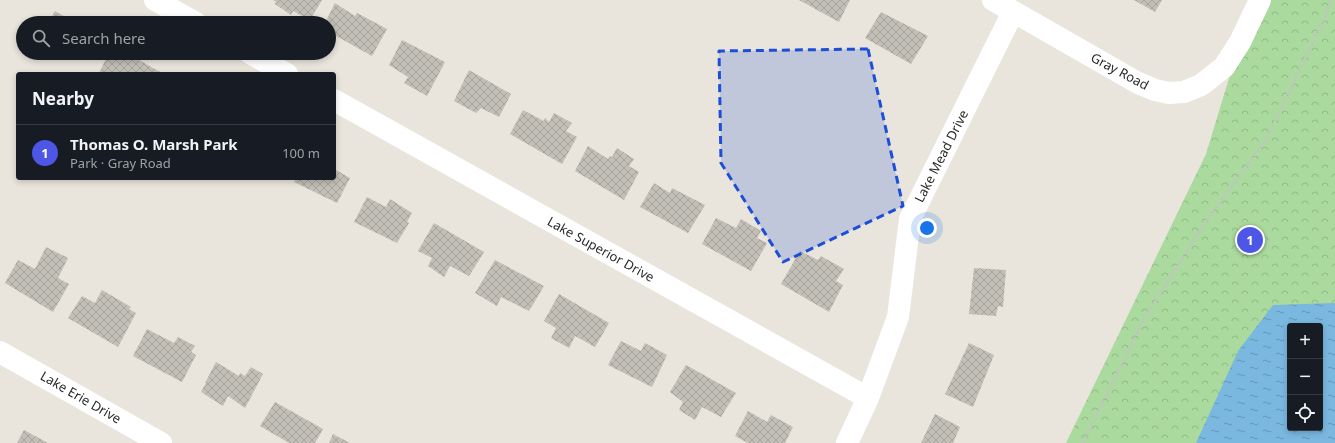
<!DOCTYPE html>
<meta charset="utf-8">
<style>
body{margin:0;font-family:"Noto Sans",sans-serif;background:#20242c;color:#f1f3f6}
.controls{position:absolute;right:12px;bottom:12px;display:grid;overflow:hidden;border-radius:4px;box-shadow:0 2px 6px #0003}
.controls button{width:36px;height:36px;display:grid;place-items:center;padding:0;border:0;border-bottom:1px solid #363941;background:#171b24;color:#f1f3f6;font:20px sans-serif}
.you{position:absolute;left:927px;top:228px;width:14px;height:14px;margin:-10px;border:3px solid #fff;border-radius:50%;background:#1a73e8;box-shadow:0 0 0 6px #1a73e833}
.badge{display:grid;place-items:center;width:26px;height:26px;border-radius:50%;background:#4d56e5;color:#fff;font-size:13px;font-weight:700}
.pin{position:absolute;translate:-50% -50%;border:2px solid #fff;box-shadow:0 1px 4px #0006}
.list{margin:0;padding:0;list-style:none}
h2{display:flex;justify-content:space-between;align-items:center;height:52px;margin:0;padding:0 16px;font-size:17px}
h2 small{font-size:13px;font-weight:400;color:#9ea1a6}
.list li{display:grid;grid-template-columns:26px 1fr auto;gap:12px;align-items:center;box-sizing:border-box;height:56px;padding:0 16px;border-top:1px solid #363941}
.list b{display:block;font-size:15px;white-space:nowrap}
.list p{margin:0;font-size:13px;white-space:nowrap;color:#9ea1a6}
.list em{font-size:13px;font-style:normal;color:#9ea1a6}
.icon{flex:none;width:22px;height:22px;fill:none;stroke:currentColor;stroke-width:2;stroke-linecap:round;stroke-linejoin:round}
.map{position:relative;flex:none;width:1335px;height:443px;overflow:hidden}
.search{position:absolute;background:#171b24;box-shadow:0 2px 6px #0003;left:16px;top:16px;width:320px;height:44px;display:flex;align-items:center;gap:10px;box-sizing:border-box;padding:0 14px;border-radius:22px;color:#9ea1a6;font-size:15px}
.panel{position:absolute;background:#171b24;box-shadow:0 2px 6px #0003;left:16px;top:72px;width:320px;height:108px;border-radius:4px}
.map>svg:first-child{display:block}
</style>
<div class="map">
<svg width="1335" height="443" viewBox="0 0 1335 443">
<defs>
<pattern id="park-crowns" width="20" height="18" patternUnits="userSpaceOnUse"><rect width="20" height="18" fill="#abda9e"/><path d="M2 6a3 3 0 1 1 6 0M12 15a3 3 0 1 1 6 0" fill="none" stroke="#93bb88"/></pattern>
<pattern id="water-ripples" width="26" height="14" patternUnits="userSpaceOnUse"><rect width="26" height="14" fill="#7ab8e0"/><path d="M2 4q2-2 4 0t4 0M15 11q2-2 4 0t4 0" fill="none" stroke="#6496b6"/></pattern>
<pattern id="building-cross-hatch" width="8" height="8" patternUnits="userSpaceOnUse"><rect width="8" height="8" fill="#c2bfb7"/><path d="M0 0l8 8M0 8l8-8" fill="none" stroke="#a7a49d"/></pattern>
</defs>
<rect width="100%" height="100%" fill="#e9e5dc"/>
<path fill="url(#park-crowns)" fill-rule="evenodd" d="M1260,0h75v443h-269l140,-289 34,-112zM1290,326h30v102h-30z"/>
<path fill="url(#water-ripples)" fill-rule="evenodd" d="M1335,303v140h-139l42,-92 35,-46zM1290,326h30v102h-30z"/>
<path fill="url(#building-cross-hatch)" d="M273,0h49l-12,20 -17,-9 -2,4 -16,-11 1,-2z
M799,0h51l-11,22z
M1134,0h28l-7,12z
M335,3l20,13 2,-3 30,16 -15,27 -43,-24v-9h-4z
M55,11l21,12h-28z
M881,12l47,24 -17,28 -46,-26z
M402,40l43,22 -18,34 -23,-13 4,-6 -19,-12z
M73,53h14l-4,6z
M109,53h17l38,21h-63l-2,-1z
M469,70l42,24 -12,23 -18,-9 -5,5 -22,-12z
M523,110l21,11 1,-3 4,4 5,-9 18,10 -6,8 11,6 -15,27 -52,-30z
M588,146l20,13 2,-3 2,1 5,-9 17,11 -5,7 10,6 -15,28 -49,-29z
M334,169l16,9 -13,25 -43,-21 2,-4h38z
M654,183l16,10 2,-5 33,17 -17,28 -48,-26z
M367,197l19,10 4,-8 22,14 -5,9 2,1 -12,20 -43,-21z
M716,218l20,10 5,-9 20,12 -4,7 10,5 -16,28 -49,-27z
M434,223l50,29 -15,24 -19,-10 -6,11 -16,-11 4,-8 -14,-7z
M46,247l22,11 -10,20 11,6 -16,28 -48,-29 13,-23 17,9z
M800,251l18,9 3,-4 23,13 -8,12 7,4 -14,27 -48,-28z
M495,260l49,26 -15,25 -28,-14 -4,9 -22,-13z
M974,268l32,2 -3,37 -5,-1 -2,10 -27,-2z
M102,290l29,17 -2,2 7,4 -18,34 -50,-29 14,-22 13,7z
M559,294l50,29 -14,24 -20,-11 -6,12 -18,-10 5,-10 -12,-7z
M147,329l27,14 4,-6 17,9 -4,6 5,3 -14,27 -49,-26z
M621,341l20,10 4,-8 22,12 -15,32 -44,-22z
M969,343l25,12 -21,52 -28,-13z
M216,362l23,14 1,-3 5,3 6,-9 12,7 -18,34 -17,-12 -5,10 -22,-14 5,-9h-1z
M686,365l50,28 -15,24 -19,-10 -7,13 -16,-10 4,-8 -13,-10z
M275,402l48,27 -8,14h-26l-29,-17z
M748,411l19,11 4,-7 22,12 -8,16h-37l-13,-7z
M935,414l25,13 -7,16h-32z
M24,430l24,13h-31z
M333,434l17,9h-21z"/>
<g fill="none" stroke-linecap="round" stroke-linejoin="round">
<path stroke="#c3c3c3" stroke-width="2.5" stroke-dasharray="3 2" stroke-linecap="butt" d="M1083,443l60,-122 63,-100 60,-81 59,-123 6,-17"/>
<path stroke="#fff" stroke-width="22" d="M155,0l41,23
M993,0l145,83 17,7 14,3 15,-1 17,-7 23,-18 16,-25 20,-42
M250,53l37,21
M334,100l534,298
M0,352l161,91
M847,443l21,-45 30,-81 12,-98 103,-207"/>
</g>
<path fill="#1d4ed8" fill-opacity="0.2" stroke="#1d4ed8" stroke-width="3" stroke-dasharray="8 5" stroke-linejoin="round" d="M868,49l35,157 -120,56 -62,-99 -2,-112z"/>
<g text-anchor="middle" dominant-baseline="central" stroke-width="4" stroke-linejoin="round" paint-order="stroke">
<g font-size="13" fill="#292929" stroke="#fff">
<text transform="translate(1120 71) rotate(28)">Gray Road</text>
<text transform="translate(941 156) rotate(-63)">Lake Mead Drive</text>
<text transform="translate(601 249) rotate(29)">Lake Superior Drive</text>
<text transform="translate(81 397) rotate(30)">Lake Erie Drive</text>
</g>
</g>
</svg>
<div class="controls">
<button>+</button>
<button>−</button>
<button><svg class="icon" aria-label="locate" viewBox="0 0 24 24"><circle cx="12" cy="12" r="6"/><path d="M12 2v4M12 18v4M2 12h4M18 12h4"/></svg></button>
</div>
<div class="you"></div>
<div class="pin badge" style="left:1250px;top:240px">1</div>
<div class="search"><svg class="icon" aria-label="search" viewBox="0 0 24 24"><circle cx="10" cy="10" r="6"/><path d="M15 15l6 6"/></svg>Search here</div>
<section class="panel">
<h2>Nearby<small></small></h2>
<ul class="list">
<li><span class="badge">1</span><div><b>Thomas O. Marsh Park</b><p>Park · Gray Road</p></div><em>100 m</em></li>
</ul>
</section>
</div>
